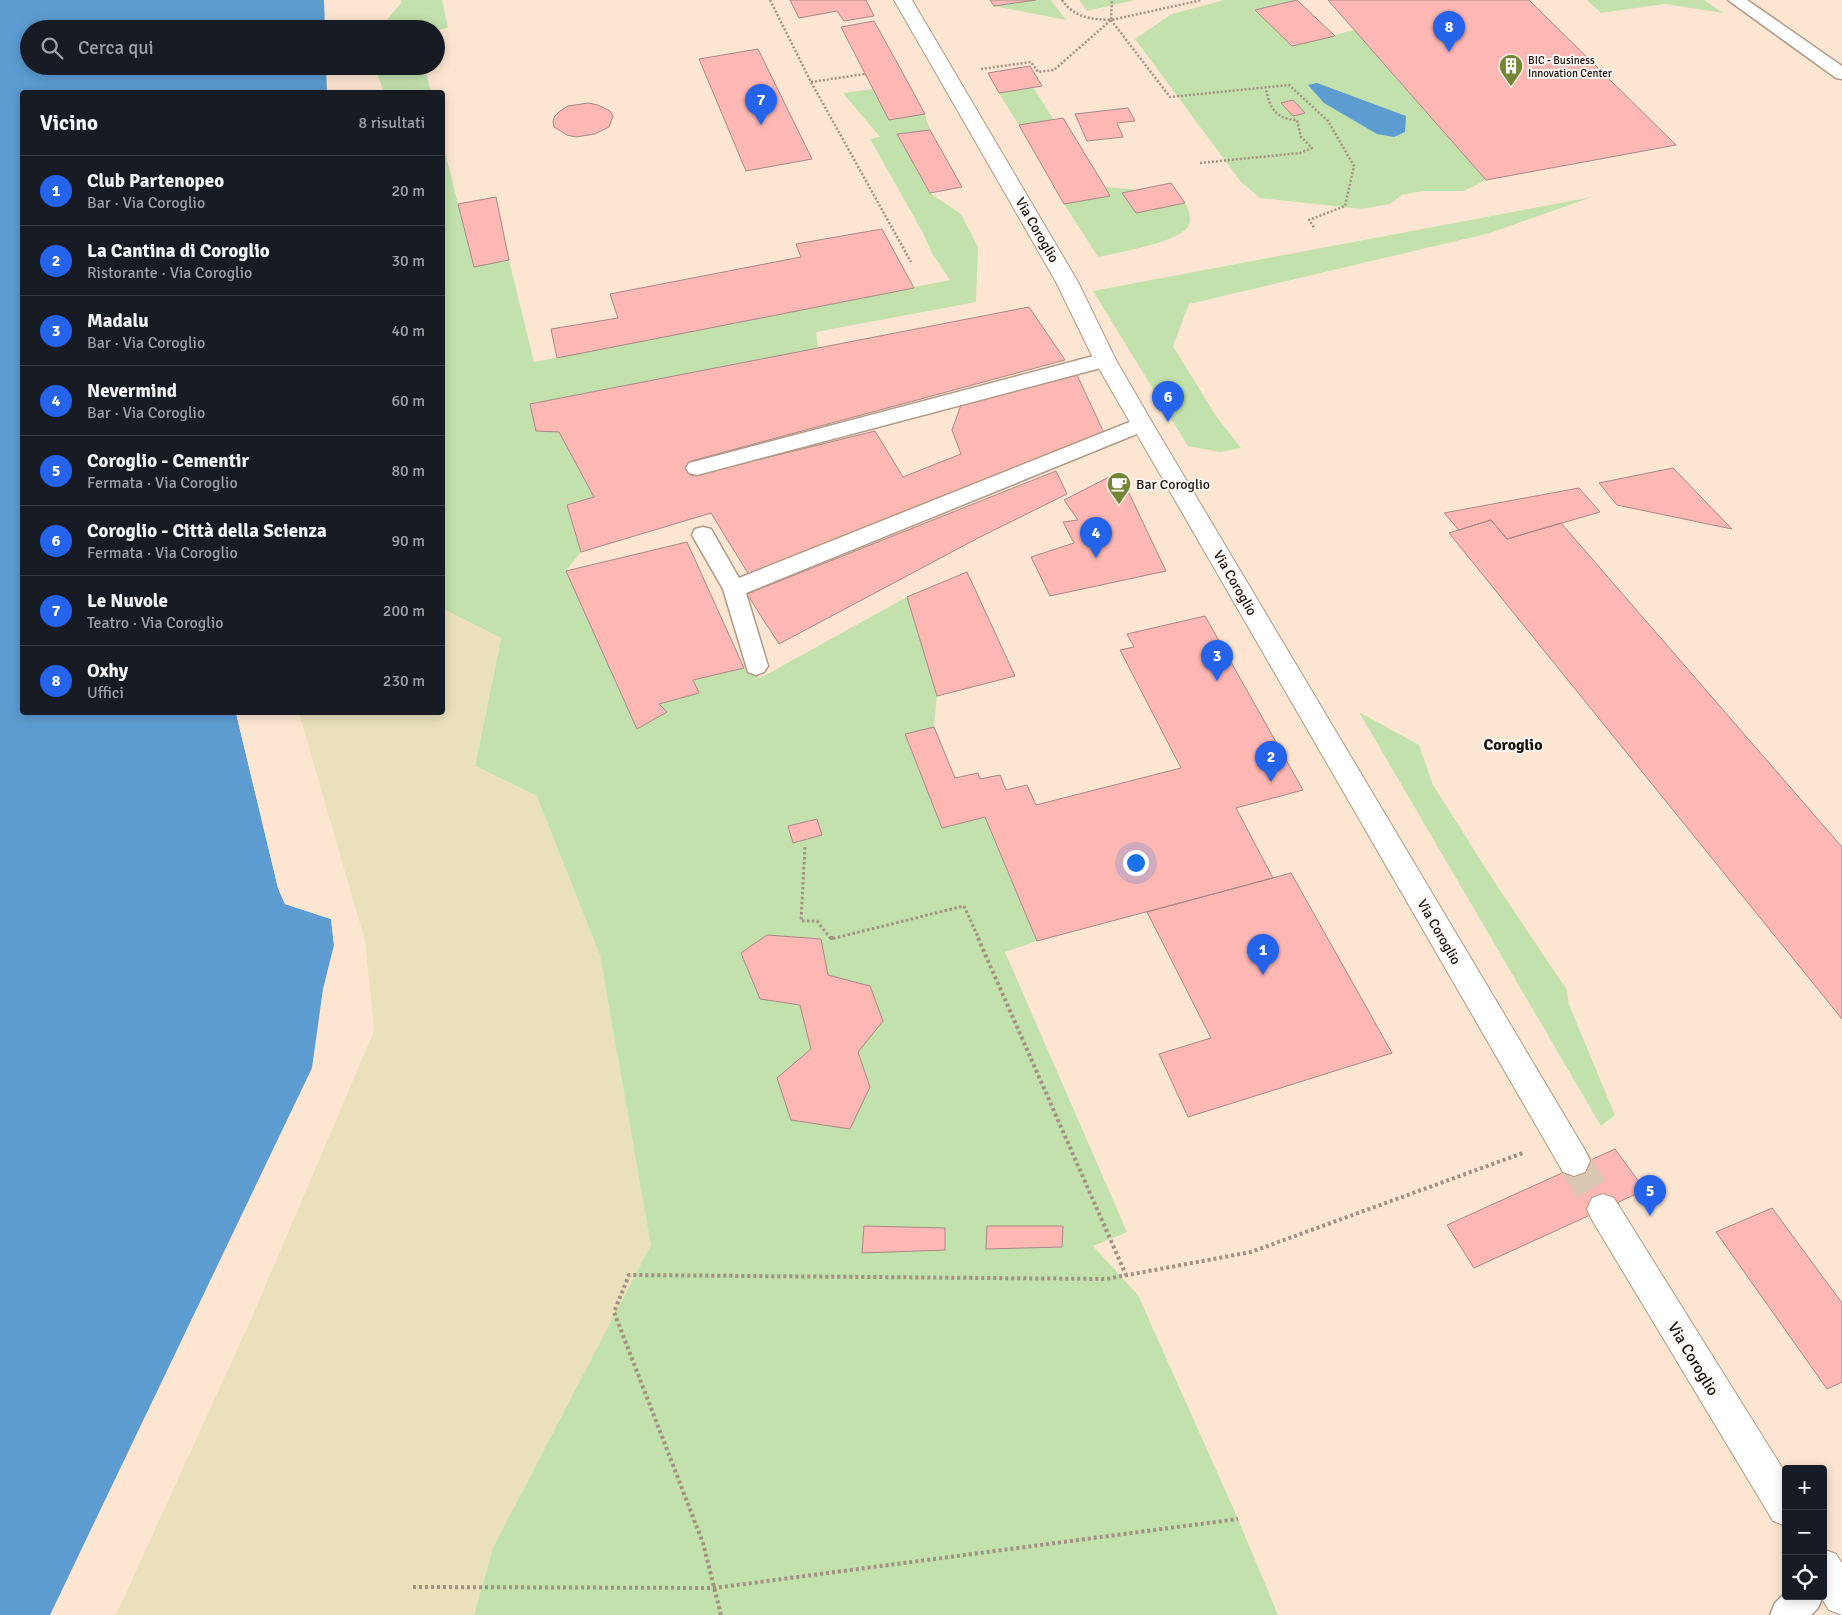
<!DOCTYPE html>
<html lang="it">
<meta charset="utf-8">
<style>
body{margin:0;font-family:Signika,sans-serif;background:#242831;color:#f1f3f6}
.controls{position:absolute;right:15px;bottom:15px;display:grid;overflow:hidden;border-radius:5px;box-shadow:0 2px 12px #0003}
.controls button{width:45px;height:45px;display:grid;place-items:center;padding:0;border:0;border-bottom:1px solid #363941;background:#171b24;color:#f1f3f6;font:25px sans-serif}
.you{position:absolute;left:1135px;top:862px;width:18px;height:18px;margin:-12px;border:4px solid #fff;border-radius:50%;background:#1a73e8;box-shadow:0 0 0 8px #1a73e833}
.badge{display:grid;place-items:center;width:32px;height:32px;border-radius:50%;background:#2563eb;color:#fff;font-size:16px;font-weight:700}
.pin{position:absolute;translate:-50% -41px;filter:drop-shadow(0 1px 2px #0008)}
.pin::after{content:'';position:absolute;top:26px;width:18px;height:15px;background:inherit;clip-path:polygon(0 0,100% 0,50% 100%)}
.list{margin:0;padding:0;list-style:none}
h2{display:flex;justify-content:space-between;align-items:center;height:65px;margin:0;padding:0 20px;font-size:21px}
h2 small{font-size:16px;font-weight:400;color:#9ea1a6}
.list li{display:grid;grid-template-columns:32px 1fr auto;gap:15px;align-items:center;box-sizing:border-box;height:70px;padding:0 20px;border-top:1px solid #363941}
.list b{display:block;font-size:19px;white-space:nowrap}
.list p{margin:0;font-size:16px;white-space:nowrap;color:#9ea1a6}
.list em{font-size:16px;font-style:normal;color:#9ea1a6}
.icon{flex:none;width:28px;height:28px;fill:none;stroke:currentColor;stroke-width:2;stroke-linecap:round;stroke-linejoin:round}
.map{position:relative;flex:none;width:1842px;height:1615px;overflow:hidden}
.search{position:absolute;background:#171b24;box-shadow:0 2px 12px #0003;left:20px;top:20px;width:425px;height:55px;display:flex;align-items:center;gap:12px;box-sizing:border-box;padding:0 18px;border-radius:28px;color:#9ea1a6;font-size:19px}
.panel{position:absolute;background:#171b24;box-shadow:0 2px 12px #0003;left:20px;top:90px;width:425px;height:625px;border-radius:5px}
.map>svg:first-child{display:block}
</style>
<div class="map">
<svg width="1842" height="1615" viewBox="0 0 1842 1615">
<rect width="100%" height="100%" fill="#fde6d1"/>
<path fill="#c3e1ac" d="M401,0h41l6,28 -12,2 -57,-1 22,-26z
M1036,0h15l15,20 -72,-14z
M1079,0h56l-48,11z
M1224,0h73l-42,10 37,36 62,-16 132,150 -22,11h-42l-20,4 -12,9 -29,5 -101,-11 -19,-16 -106,-143 37,-25z
M1587,0h117l19,13 -58,-9 -64,9z
M381,66h43l7,26h-47l-6,-16z
M1033,87l21,33 -35,5 -20,-32z
M873,89l16,31 36,-6 5,16 -32,4 32,59 31,21 17,33 -2,55 -160,30 2,16 -288,56 6,27 23,1 35,65 -27,8 14,47 -15,19 71,157 30,-16 -8,-8 40,-11 -6,-13 51,-12 16,10 147,-81 30,99 -3,31 -29,8 37,93 43,-11 52,124 -32,11 122,280 -34,14 45,49 100,224 40,96h-804l18,-64 45,-755 -62,-30 26,-128 -58,-29 -1,-469 32,127 35,-7 25,102 416,-82 -18,-27 -10,-22 -52,-92 10,-2 -37,-44z
M1105,187l73,6c6,9 15,20 11,32 -7,17 -73,28 -91,32l-34,-53z
M1592,197l-102,36 -301,71 -16,42 43,70 25,32 -21,4 -32,-6 -95,-155z
M1359,712l60,33 14,40 64,101 70,104 2,15 46,110 -14,11z"/>
<path fill="#eae1bc" d="M443,609l58,29 -26,128 62,30 63,159 51,290 -159,305 -18,65h-358l136,-298 122,-286 -9,-90 -66,-228 143,-1z"/>
<path fill="#5c9cd0" d="M0,0h324l1,29h-296v37h297l1,26h-305v620l214,1 42,175 7,16 46,15 3,26 -11,44 -11,79 -262,547h-50z
M1317,83l89,33 -1,16 -11,5 -17,-3 -53,-31 -16,-18z"/>
<path fill="#fde6d1" d="M239,712l41,175 7,15 45,16 4,28 -2,-1 -3,-26 -46,-15 -7,-16 -42,-175z"/>
<path fill="#feb8b3" stroke="#a78886" d="M790,0h76l8,16 -30,5 -7,-10 -38,7z
M990,0h46l-42,6z
M1297,0l38,36 -43,10 -37,-36z
M1328,0h201l147,145 -190,35z
M874,21l26,47 25,46 -36,6 -48,-93z
M758,49l54,110 -66,12 -47,-112z
M1030,66l12,20 -43,7 -11,-20z
M1293,100l12,13 -12,3 -12,-13z
M588,103l10,2 12,6 3,5 -4,11 -14,7 -19,3 -9,-2 -13,-8 -1,-6 2,-5 5,-5 8,-5z
M1128,108l7,13 -18,2 6,14 -36,4 -12,-27z
M1063,118l42,69 5,9 -46,8 -45,-79z
M930,130l32,57 -32,6 -33,-59z
M1171,183l14,20 -49,10 -14,-20z
M496,197l13,63 -35,7 -16,-63z
M882,229l32,59 -357,70 -6,-29 67,-11 -8,-24 191,-37 -5,-13z
M1029,307l36,53 -374,101 1,15 183,-45 28,46 58,-23 -9,-24 9,-25 116,-30 28,60 -356,140 -38,-62 -130,39 -14,-47 27,-8 -35,-65 -23,-1 -6,-27z
M1673,468l59,61 -115,-24 -18,-22z
M1056,471l11,23 -87,43 -201,107 -32,-50z
M1119,472l47,99 -116,25 -19,-39 43,-14 -11,-21 15,-2 -14,-20z
M1579,488l21,24 -93,27 -16,-19 -32,10 -15,-17z
M1491,520l16,19 54,-16 281,324v172l-393,-486z
M687,542l57,126 -51,12 6,13 -40,11 8,8 -30,17 -71,-158z
M967,572l48,104 -78,20 -30,-99z
M1205,616l98,174 -67,18 37,70 -236,63 -52,-124 -43,11 -37,-94 29,-7 21,51 23,-5 2,6 20,-4 6,15 21,-5 9,20 145,-37 -61,-118 14,-3 -7,-13z
M817,819l5,16 -29,8 -5,-17z
M1291,873l101,180 -204,64 -29,-63 52,-16 -64,-126z
M767,935l54,4 7,36 42,11 13,35 -25,31 12,35 -20,42 -59,-9 -14,-42 34,-29 -11,-44 -40,-6 -19,-46z
M1615,1149l30,41 -171,78 -27,-43z
M1772,1208l70,95v79l-15,7 -111,-157z
M864,1226l81,2v22l-83,3z
M987,1226h76l-1,21 -76,2z"/>
<g fill="none" stroke-linecap="round" stroke-linejoin="round">
<path stroke="#dbc6b3" stroke-width="33" stroke-dasharray="33 16" stroke-linecap="butt" d="M1574,1161l29,48"/>
<defs>
<path id="lane" d="M1728,0h19l95,66v13l-6,-1z
M1105,353l7,2 3,5 -3,5 -415,110 -8,-2 -3,-5 3,-5 8,-2z
M1142,417l7,2 3,5 -3,5 -403,164 22,73 -4,6 -8,3 -8,-3 -25,-83 -31,-54 3,-6 8,-2 8,2 28,49z
M1786,1592v4h37l-5,12 -7,7h-41l5,-12z"/>
<path id="secondary" d="M894,0h18l166,282 38,78 37,64 432,726 5,11 -5,11 -11,4 -11,-4 -469,-812 -38,-78z
M1603,1194l11,4 172,276v52l-13,-5 -181,-301 -5,-11 5,-11z
M1823,1549l13,5 6,9v52l-13,-5 -9,-14h3z"/>
</defs>
<use href="#lane" stroke="#b09a87" stroke-width="3"/>
<use href="#secondary" stroke="#b09a87" stroke-width="2"/>
<path stroke="#a29182" stroke-width="2.5" stroke-dasharray="2 2" stroke-linecap="butt" d="M770,0l41,82 100,180
M1062,0c13,18 28,19 49,20l1,-20
M1111,20l59,77 119,-12 39,36 26,45 -9,40 -36,14 6,9
M981,69l50,-7 7,10 16,-2 57,-50 91,-20
M811,82l54,-8
M1200,163l100,-10 12,-5 -11,-11 -4,-17c-21,-1 -28,-12 -31,-32"/>
<path stroke="#a29182" stroke-width="3" stroke-dasharray="2.5 2.5" stroke-linecap="butt" d="M805,847l-4,74h16l14,18 133,-33 15,33"/>
<path stroke="#a29182" stroke-width="4" stroke-dasharray="3 3" stroke-linecap="butt" d="M830,938h6
M978,938l148,337
M413,1587l301,1 524,-69
M721,1615l-18,-72 -89,-231 15,-37 477,4 145,-27 272,-99"/>
<use href="#lane" fill="#fff" fill-rule="evenodd"/>
<use href="#secondary" fill="#fff" fill-rule="evenodd"/>
</g>
<defs>
<symbol id="building-pin" viewBox="-11 -11 22 30"><path d="M0 17L-7.5 6A9.5 9.5 0 1 1 7.5 6Z" fill="#748636" stroke="#fbf6f2"/><path d="M-4-6H4V6H1V3H-1V6H-4ZM-2.5-4.3h1.7v1.8h-1.7ZM.8-4.3h1.7v1.8H.8ZM-2.5-1h1.7V.8h-1.7ZM.8-1h1.7V.8H.8Z" fill="#fff"/></symbol>
<symbol id="cafe-pin" viewBox="-11 -11 22 30"><path d="M0 17L-7.5 6A9.5 9.5 0 1 1 7.5 6Z" fill="#748636" stroke="#fbf6f2"/><path d="M-5.5-4.5H6V0H3Q3 3.5 0 3.5H-2.5Q-5.5 3.5-5.5 0ZM3-3.2v2h1.7v-2ZM-6 4.5H4V6H-6Z" fill="#fff"/></symbol>
</defs>
<g fill-rule="evenodd">
<use href="#building-pin" x="1497" y="52" width="28" height="38"/>
<use href="#cafe-pin" x="1105" y="470" width="28" height="38"/>
</g>
<g text-anchor="middle" dominant-baseline="central" stroke-width="4" stroke-linejoin="round" paint-order="stroke">
<g font-size="11" fill="#1a120b" stroke="#fbf6f2" text-anchor="start">
<text x="1528" y="60">BIC - Business<tspan x="1528" dy="13">Innovation Center</tspan></text>
</g>
<g font-size="14" fill="#1a120b" stroke="#fbf6f2">
<text transform="translate(1037 230) rotate(60)">Via Coroglio</text>
<text transform="translate(1235 583) rotate(60)">Via Coroglio</text>
<text transform="translate(1439 932) rotate(60)">Via Coroglio</text>
</g>
<g font-size="14" fill="#1a120b" stroke="#fbf6f2" text-anchor="start">
<text x="1136" y="484">Bar Coroglio</text>
</g>
<g font-size="16" font-weight="bold" fill="#1a120b" stroke="#fbf6f2">
<text x="1513" y="745">Coroglio</text>
</g>
<g font-size="16" fill="#1a120b" stroke="#fbf6f2">
<text transform="translate(1693 1359) rotate(59)">Via Coroglio</text>
</g>
</g>
</svg>
<div class="controls">
<button>+</button>
<button>−</button>
<button><svg class="icon" aria-label="locate" viewBox="0 0 24 24"><circle cx="12" cy="12" r="6"/><path d="M12 2v4M12 18v4M2 12h4M18 12h4"/></svg></button>
</div>
<div class="you"></div>
<div class="pin badge" style="left:1263px;top:975px">1</div>
<div class="pin badge" style="left:1271px;top:782px">2</div>
<div class="pin badge" style="left:1217px;top:681px">3</div>
<div class="pin badge" style="left:1096px;top:558px">4</div>
<div class="pin badge" style="left:1650px;top:1216px">5</div>
<div class="pin badge" style="left:1168px;top:422px">6</div>
<div class="pin badge" style="left:761px;top:125px">7</div>
<div class="pin badge" style="left:1449px;top:52px">8</div>
<div class="search"><svg class="icon" aria-label="search" viewBox="0 0 24 24"><circle cx="10" cy="10" r="6"/><path d="M15 15l6 6"/></svg>Cerca qui</div>
<section class="panel">
<h2>Vicino<small>8 risultati</small></h2>
<ul class="list">
<li><span class="badge">1</span><div><b>Club Partenopeo</b><p>Bar · Via Coroglio</p></div><em>20 m</em></li>
<li><span class="badge">2</span><div><b>La Cantina di Coroglio</b><p>Ristorante · Via Coroglio</p></div><em>30 m</em></li>
<li><span class="badge">3</span><div><b>Madalu</b><p>Bar · Via Coroglio</p></div><em>40 m</em></li>
<li><span class="badge">4</span><div><b>Nevermind</b><p>Bar · Via Coroglio</p></div><em>60 m</em></li>
<li><span class="badge">5</span><div><b>Coroglio - Cementir</b><p>Fermata · Via Coroglio</p></div><em>80 m</em></li>
<li><span class="badge">6</span><div><b>Coroglio - Città della Scienza</b><p>Fermata · Via Coroglio</p></div><em>90 m</em></li>
<li><span class="badge">7</span><div><b>Le Nuvole</b><p>Teatro · Via Coroglio</p></div><em>200 m</em></li>
<li><span class="badge">8</span><div><b>Oxhy</b><p>Uffici</p></div><em>230 m</em></li>
</ul>
</section>
</div>
